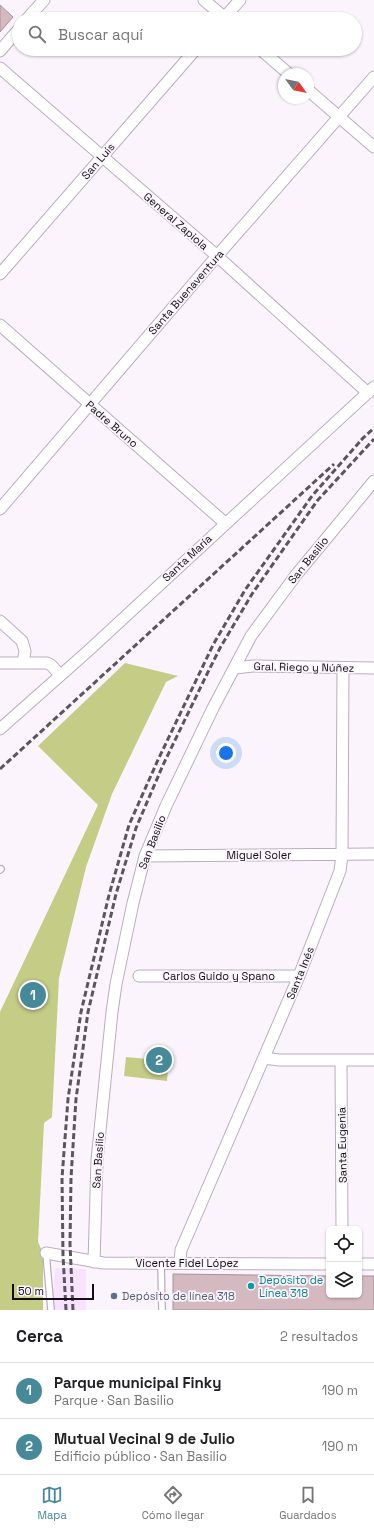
<!DOCTYPE html>
<html lang="es">
<meta charset="utf-8">
<style>
body{margin:0;font-family:"Space Grotesk",sans-serif;background:#f6f6f6;color:#202124}
.controls{position:absolute;right:12px;bottom:12px;display:grid;overflow:hidden;border-radius:6px;box-shadow:0 1px 3px #0004}
.controls button{width:36px;height:36px;display:grid;place-items:center;padding:0;border:0;border-bottom:1px solid #e0e0e0;background:#fff;color:#202124;font:20px sans-serif}
.compass{position:absolute;left:278px;top:68px;width:36px;height:36px;border-radius:50%;background:#fff;box-shadow:0 1px 3px #0004;rotate:123deg}
.scale{position:absolute;left:12px;bottom:10px;width:82px;box-sizing:border-box;padding-left:4px;border:2px solid #130e15;border-top:0;font-size:11px;line-height:14px;white-space:nowrap;color:#130e15;-webkit-text-stroke:3px #fbf4fd;paint-order:stroke}
.you{position:absolute;left:226px;top:753px;width:14px;height:14px;margin:-10px;border:3px solid #fff;border-radius:50%;background:#1a73e8;box-shadow:0 0 0 6px #1a73e833}
.badge{display:grid;place-items:center;width:26px;height:26px;border-radius:50%;background:#468a99;color:#fff;font-size:13px;font-weight:700}
.pin{position:absolute;translate:-50% -50%;border:2px solid #fff;box-shadow:0 1px 4px #0006}
.list{margin:0;padding:0;list-style:none}
h2{display:flex;justify-content:space-between;align-items:center;height:52px;margin:0;padding:0 16px;font-size:17px}
h2 small{font-size:13px;font-weight:400;color:#757577}
.list li{display:grid;grid-template-columns:26px 1fr auto;gap:12px;align-items:center;box-sizing:border-box;height:56px;padding:0 16px;border-top:1px solid #e0e0e0}
.list b{display:block;font-size:15px;white-space:nowrap}
.list p{margin:0;font-size:13px;white-space:nowrap;color:#757577}
.list em{font-size:13px;font-style:normal;color:#757577}
.icon{flex:none;width:22px;height:22px;fill:none;stroke:currentColor;stroke-width:2;stroke-linecap:round;stroke-linejoin:round}
.map{position:relative;flex:none;width:374px;height:1310px;overflow:hidden}
.search{position:absolute;background:#fff;box-shadow:0 1px 3px #0004;left:12px;right:12px;top:12px;height:44px;display:flex;align-items:center;gap:10px;box-sizing:border-box;padding:0 14px;border-radius:22px;color:#757577;font-size:15px}
.sheet{height:164px;background:#fff}
nav{display:flex;justify-content:space-around;align-items:center;box-sizing:border-box;height:56px;border-top:1px solid #e0e0e0;background:#fff;font-size:11px;color:#757577}
nav a{display:grid;justify-items:center;gap:2px}
nav .on{color:#468a99}
.map>svg:first-child{display:block}
</style>
<div class="map">
<svg width="374" height="1310" viewBox="0 0 374 1310">
<rect width="100%" height="100%" fill="#fbf4fd"/>
<path fill="#f7e3ff" d="M55,1268l31,1v41h-34z"/>
<path fill="#c5cc86" d="M125,663l53,13 -12,6 -54,112 -26,73 -27,111 -7,139 -8,6 -6,119 5,11v57h-43v-298l98,-207 -60,-59z
M126,1057l43,4 -2,20 -43,-5z"/>
<path fill="#d4b9c1" stroke="#a98f96" d="M0,5l13,12 -13,15z
M173,1274l156,2v19h30v-19h15v34h-201z"/>
<g fill="none" stroke-linecap="round" stroke-linejoin="round">
<defs>
<path id="service" d="M0,870l1,-1
M46,1253l5,57
M161,1263l1,47"/>
<path id="minor" d="M204,0l22,19
M27,19l17,-19
M223,19l17,-19
M260,49l29,25
M0,51l19,-22
M0,68l217,188 151,137
M308,90l66,57
M0,274l196,-225
M0,325l225,198
M0,509l217,-253 157,-179
M0,621l22,20 3,10 -2,12
M0,663h47l4,2 9,10
M235,668l18,-2 121,2
M0,729l88,-78 286,-264
M145,856l229,-2
M139,976h160
M264,1058l15,2h95
M341,1060l1,169
M46,1253l57,10 226,1
M94,1262l3,-102 15,-148 4,-28 17,-81 12,-47 21,-50 47,-98 38,-72 45,-61 78,-94
M180,1262l1,-12 118,-274 41,-105 2,-16 1,-187
M359,1264h15"/>
</defs>
<use href="#service" stroke="#bbacc0" stroke-width="8"/>
<use href="#minor" stroke="#bbacc0" stroke-width="13"/>
<use href="#service" stroke="#fff" stroke-width="5.5"/>
<use href="#minor" stroke="#fff" stroke-width="11"/>
<path stroke="#5b555d" stroke-width="3" stroke-dasharray="6 3" stroke-linecap="butt" d="M361,440l13,-12
M0,769l334,-305
M66,1310l-3,-55 -1,-77 6,-79 13,-87 28,-117 20,-70 28,-63 56,-117 32,-55 67,-94 52,-59
M73,1310l-3,-66 1,-66 5,-79 12,-87 28,-118 20,-66 27,-63 44,-91 13,-26 32,-54 65,-93 57,-62"/>
</g>
<circle fill="#0f9aa8" stroke="#fbf4fd" stroke-width="1.5" cx="251" cy="1286" r="4"/>
<circle fill="#5c6f8a" stroke="#fbf4fd" stroke-width="1.5" cx="114" cy="1296" r="4"/>
<g text-anchor="middle" dominant-baseline="central" stroke-width="3.5" stroke-linejoin="round" paint-order="stroke">
<g font-size="11" fill="#130e15" stroke="#fbf4fd">
<text transform="translate(98 161) rotate(-49)">San Luis</text>
<text transform="translate(176 221) rotate(41)">General Zapiola</text>
<text transform="translate(186 292) rotate(-49)">Santa Buenaventura</text>
<text transform="translate(112 424) rotate(41)">Padre Bruno</text>
<text transform="translate(187 558) rotate(-43)">Santa María</text>
<text transform="translate(308 560) rotate(-51)">San Basilio</text>
<text transform="translate(304 667) rotate(1)">Gral. Riego y Núñez</text>
<text transform="translate(152 842) rotate(-69)">San Basilio</text>
<text x="259" y="855">Miguel Soler</text>
<text transform="translate(300 973) rotate(-68)">Santa Inés</text>
<text x="219" y="976">Carlos Guido y Spano</text>
<text transform="translate(342 1145) rotate(-91)">Santa Eugenia</text>
<text transform="translate(98 1160) rotate(-86)">San Basilio</text>
<text x="187" y="1263">Vicente Fidel López</text>
</g>
<g font-size="11" fill="#0d838f" stroke="#fbf4fd" text-anchor="start">
<text x="259" y="1280">Depósito de<tspan x="259" dy="13">Línea 318</tspan></text>
</g>
<g font-size="11" fill="#4e5e75" stroke="#fbf4fd" text-anchor="start">
<text x="122" y="1296">Depósito de línea 318</text>
</g>
</g>
</svg>
<div class="controls">
<button><svg class="icon" aria-label="locate" viewBox="0 0 24 24"><circle cx="12" cy="12" r="6"/><path d="M12 2v4M12 18v4M2 12h4M18 12h4"/></svg></button>
<button><svg class="icon" aria-label="layers" viewBox="0 0 24 24"><path d="M12 4l9 5-9 5-9-5zM3 14l9 5 9-5"/></svg></button>
</div>
<svg class="compass" viewBox="-18 -18 36 36"><path d="M0-13l5 13h-10z" fill="#e53935"/><path d="M0 13l5-13h-10z" fill="#757577"/></svg>
<div class="scale">50 m</div>
<div class="you"></div>
<div class="pin badge" style="left:33px;top:995px">1</div>
<div class="pin badge" style="left:159px;top:1060px">2</div>
<div class="search"><svg class="icon" aria-label="search" viewBox="0 0 24 24"><circle cx="10" cy="10" r="6"/><path d="M15 15l6 6"/></svg>Buscar aquí</div>
</div>
<section class="sheet">
<h2>Cerca<small>2 resultados</small></h2>
<ul class="list">
<li><span class="badge">1</span><div><b>Parque municipal Finky</b><p>Parque · San Basilio</p></div><em>190 m</em></li>
<li><span class="badge">2</span><div><b>Mutual Vecinal 9 de Julio</b><p>Edificio público · San Basilio</p></div><em>190 m</em></li>
</ul>
</section>
<nav>
<a class="on"><svg class="icon" aria-label="map" viewBox="0 0 24 24"><path d="M3 6l6-2 6 2 6-2v14l-6 2-6-2-6 2zM9 4v14M15 6v14"/></svg>Mapa</a>
<a><svg class="icon" aria-label="directions" viewBox="0 0 24 24"><path d="M12 3l9 9-9 9-9-9zM9 14v-3h6M13 9l2 2-2 2"/></svg>Cómo llegar</a>
<a><svg class="icon" aria-label="saved" viewBox="0 0 24 24"><path d="M7 4h10v16l-5-4-5 4z"/></svg>Guardados</a>
</nav>
